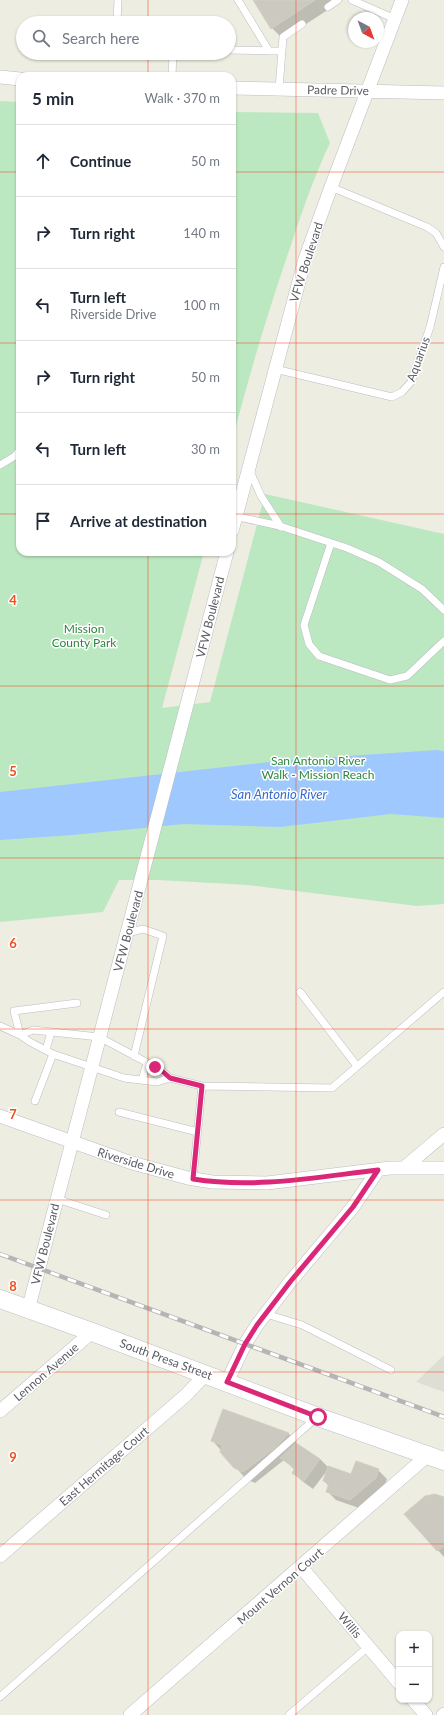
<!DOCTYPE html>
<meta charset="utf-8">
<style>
body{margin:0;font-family:Lato,sans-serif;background:#f2f2f3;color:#1f2937}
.controls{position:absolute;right:12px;bottom:12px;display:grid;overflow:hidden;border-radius:8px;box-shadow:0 1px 3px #0004}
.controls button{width:36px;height:36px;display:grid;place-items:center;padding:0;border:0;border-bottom:1px solid #e0e1e3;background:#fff;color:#1f2937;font:20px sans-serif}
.compass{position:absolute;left:348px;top:12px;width:36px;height:36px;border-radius:50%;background:#fff;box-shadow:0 1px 3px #0004;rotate:139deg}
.stop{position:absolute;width:12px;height:12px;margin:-9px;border:3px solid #db2777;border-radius:50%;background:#fff}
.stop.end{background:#db2777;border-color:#fff;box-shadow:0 1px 4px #0008}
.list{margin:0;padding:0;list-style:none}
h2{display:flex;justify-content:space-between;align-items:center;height:52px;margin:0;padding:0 16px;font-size:17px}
h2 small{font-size:13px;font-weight:400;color:#747a83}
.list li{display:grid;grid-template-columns:26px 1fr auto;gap:12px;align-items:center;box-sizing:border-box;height:72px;padding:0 16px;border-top:1px solid #e0e1e3}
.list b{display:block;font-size:15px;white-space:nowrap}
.list p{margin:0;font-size:13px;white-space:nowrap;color:#747a83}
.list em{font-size:13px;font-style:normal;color:#747a83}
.icon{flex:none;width:22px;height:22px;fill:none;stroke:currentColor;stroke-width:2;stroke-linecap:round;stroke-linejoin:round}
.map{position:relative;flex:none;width:444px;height:1715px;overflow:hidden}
.search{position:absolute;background:#fff;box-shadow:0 1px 3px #0004;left:16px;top:16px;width:220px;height:44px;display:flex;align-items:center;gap:10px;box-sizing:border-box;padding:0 14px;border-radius:22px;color:#747a83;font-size:15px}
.panel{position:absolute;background:#fff;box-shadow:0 1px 3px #0004;left:16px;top:72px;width:220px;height:484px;border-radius:12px}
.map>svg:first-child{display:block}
</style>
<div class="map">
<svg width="444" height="1715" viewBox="0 0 444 1715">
<rect width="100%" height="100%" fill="#eeede1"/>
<path fill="#deded5" d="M444,1355v37l-28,-10z"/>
<path fill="#bbe8c1" d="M0,101l20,1v450h184l-42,156 48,-6 55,-208 179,40v370l-27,2 -169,-21 -90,-5h-39l-16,32 -103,10z
M232,112l86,1 12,30c-15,32 -27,65 -38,99 -23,66 -43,133 -60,200z"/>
<path fill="#9fc8ff" d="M437,750l7,1v67l-53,-4 -111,13 -96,-3 -111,11 -73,5v-48l288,-32z"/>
<path fill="#0003" d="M254,0h89l-60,39 -11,-11z
M223,1410l66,24 10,12 21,13 9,9 -16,21 -11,-8 -8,-8 1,-3 -11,-10 -29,23 -9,-4 -34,-39z
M378,1470l9,9 -3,8 -25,21 -23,-8 -9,-9 2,-5 -5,-5z
M444,1498v59l-38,-43z"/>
<path fill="#cbc9c0" stroke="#d3cfbf" d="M253,0h62l-44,29z
M223,1409l66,24 -13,14 -33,25 -9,-4 -14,-16 2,-7 -11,-4z
M296,1443l24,16 -16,22 -12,-8 3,-5 -15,-10z
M356,1461l23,8 -3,9 -26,22 -24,-8 3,-9 -6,-2 5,-15 23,8z
M435,1494l9,3v49l-7,5 -33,-37 21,-18z"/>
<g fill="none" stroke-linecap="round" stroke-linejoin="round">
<defs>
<path id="lane" d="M238,0l31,51
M352,0l43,19
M328,7l10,-7
M117,23l1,-23
M229,50l53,1
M172,76l1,-23
M279,89l4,-52 19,-13
M331,187l96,40 9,6 8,14
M275,369l117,28 10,-5 9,-10 19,-55 14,-60
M0,465l15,-9 5,-6
M249,469l12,27 20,31
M234,516l46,10 67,22 32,14 43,27 22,21
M331,543l-27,82 5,19 10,12 71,24 17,-4 37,-35
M127,933l16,-4 20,7 -29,120
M300,992l57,74
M0,1026l20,9
M20,1035l-6,-24 63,-8
M46,1050l5,-18
M170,1078l-9,-8 -62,-33 -66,-7 -13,5 10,7 23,12 71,24 33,4 13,-4 32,8 130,2 112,-96
M142,1080l5,-17
M35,1101l18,-47
M119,1112l79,20
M193,1179l9,-93
M57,1199l49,16
M266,1314l36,11 89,45
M0,1697l316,-279
M289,1715l79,-68"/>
<path id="street" d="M0,77l20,2
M232,88l212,5
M232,531l73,-272 26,-72 71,-187
M0,1116l132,47 56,15 24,4 55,1 123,-15h54
M405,1167l39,-33
M28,1310l199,-758
M227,1382l18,-38 12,-19 33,-43 63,-75 25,-37
M0,1411l92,-79
M0,1556l186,-161 20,-21
M301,1567l98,116
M413,1700l13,15
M130,1715l298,-260
M443,1715l1,-1"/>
<path id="secondary" d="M0,1299l92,33 226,85 126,44"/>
</defs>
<use href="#lane" stroke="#bbbdc4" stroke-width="8"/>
<use href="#street" stroke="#bbbdc4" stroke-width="14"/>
<use href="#secondary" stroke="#bcbec6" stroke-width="19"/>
<use href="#lane" stroke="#fff" stroke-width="7"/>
<use href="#street" stroke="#fff" stroke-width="13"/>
<use href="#secondary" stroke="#fff" stroke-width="18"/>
<defs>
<path id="rail" d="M0,1254l444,163"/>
</defs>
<use href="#rail" stroke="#b5b5b6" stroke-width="4.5"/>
<use href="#rail" stroke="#fff" stroke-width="3" stroke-dasharray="9" stroke-linecap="butt"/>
</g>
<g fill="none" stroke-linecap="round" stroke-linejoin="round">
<path stroke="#db2777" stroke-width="5" d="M155,1067l6,3 9,8 32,8 -9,93c62,10 124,-2 185,-9l-25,37 -63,75 -33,43 -12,19 -18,38 91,35"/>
</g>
<path fill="none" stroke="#ee4f21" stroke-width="1" stroke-opacity="0.55" d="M148,0v23M296,0v1715M148,53v23M0,172h20M232,172h212M0,343h20M232,343h212M0,514h20M232,514h212M148,552v1163M0,686h444M0,858h444M0,1029h444M0,1200h444M0,1372h444M0,1544h444"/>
<g text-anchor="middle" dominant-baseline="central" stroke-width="3" stroke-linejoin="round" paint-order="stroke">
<g font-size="12" fill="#595c63" stroke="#fff">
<text transform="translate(338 90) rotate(1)">Padre Drive</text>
<text transform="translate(306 262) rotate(-72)">VFW Boulevard</text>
<text transform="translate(418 359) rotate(-70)">Aquarius</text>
<text transform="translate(210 617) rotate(-76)">VFW Boulevard</text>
<text transform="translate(128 931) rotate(-75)">VFW Boulevard</text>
<text transform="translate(136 1163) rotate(17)">Riverside Drive</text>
<text transform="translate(45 1244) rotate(-76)">VFW Boulevard</text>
<text transform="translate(166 1359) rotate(20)">South Presa Street</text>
<text transform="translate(46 1372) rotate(-41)">Lennon Avenue</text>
<text transform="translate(104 1466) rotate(-41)">East Hermitage Court</text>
<text transform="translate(280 1586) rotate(-41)">Mount Vernon Court</text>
<text transform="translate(350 1625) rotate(50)">Willis</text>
</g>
<g font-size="12" fill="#2e863f" stroke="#fff">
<text x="84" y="628">Mission<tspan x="84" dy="14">County Park</tspan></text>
<text x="318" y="760">San Antonio River<tspan x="318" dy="14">Walk - Mission Reach</tspan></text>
</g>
<g font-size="13" font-style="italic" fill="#396bcb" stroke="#fff">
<text x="279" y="794">San Antonio River</text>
</g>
</g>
<g font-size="13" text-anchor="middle" font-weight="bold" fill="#ee4f21" stroke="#fff" stroke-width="3" stroke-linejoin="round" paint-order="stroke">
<text x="13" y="605">4</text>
<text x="13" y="776">5</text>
<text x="13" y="948">6</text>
<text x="13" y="1119">7</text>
<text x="13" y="1291">8</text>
<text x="13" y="1462">9</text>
</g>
</svg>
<div class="controls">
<button>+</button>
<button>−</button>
</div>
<svg class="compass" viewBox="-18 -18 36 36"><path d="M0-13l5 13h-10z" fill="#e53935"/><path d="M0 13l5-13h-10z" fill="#747a83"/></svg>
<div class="stop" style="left:318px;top:1417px"></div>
<div class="stop end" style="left:155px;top:1067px"></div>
<div class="search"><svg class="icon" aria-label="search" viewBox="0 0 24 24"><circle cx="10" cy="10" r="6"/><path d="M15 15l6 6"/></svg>Search here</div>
<section class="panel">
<h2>5 min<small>Walk · 370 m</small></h2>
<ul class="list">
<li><svg class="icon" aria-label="ahead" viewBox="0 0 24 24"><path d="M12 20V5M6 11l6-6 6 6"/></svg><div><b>Continue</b></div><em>50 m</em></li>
<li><svg class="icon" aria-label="right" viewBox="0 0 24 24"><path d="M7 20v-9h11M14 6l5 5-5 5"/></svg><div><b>Turn right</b></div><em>140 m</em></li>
<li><svg class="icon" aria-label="left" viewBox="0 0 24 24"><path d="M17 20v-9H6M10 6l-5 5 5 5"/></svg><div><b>Turn left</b><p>Riverside Drive</p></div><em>100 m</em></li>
<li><svg class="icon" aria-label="right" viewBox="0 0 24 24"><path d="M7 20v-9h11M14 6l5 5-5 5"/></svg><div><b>Turn right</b></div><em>50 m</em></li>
<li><svg class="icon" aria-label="left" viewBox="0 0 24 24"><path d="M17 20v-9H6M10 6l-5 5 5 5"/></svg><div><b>Turn left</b></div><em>30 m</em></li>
<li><svg class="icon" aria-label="arrive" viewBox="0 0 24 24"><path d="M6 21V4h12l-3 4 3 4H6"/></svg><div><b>Arrive at destination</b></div></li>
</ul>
</section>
</div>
